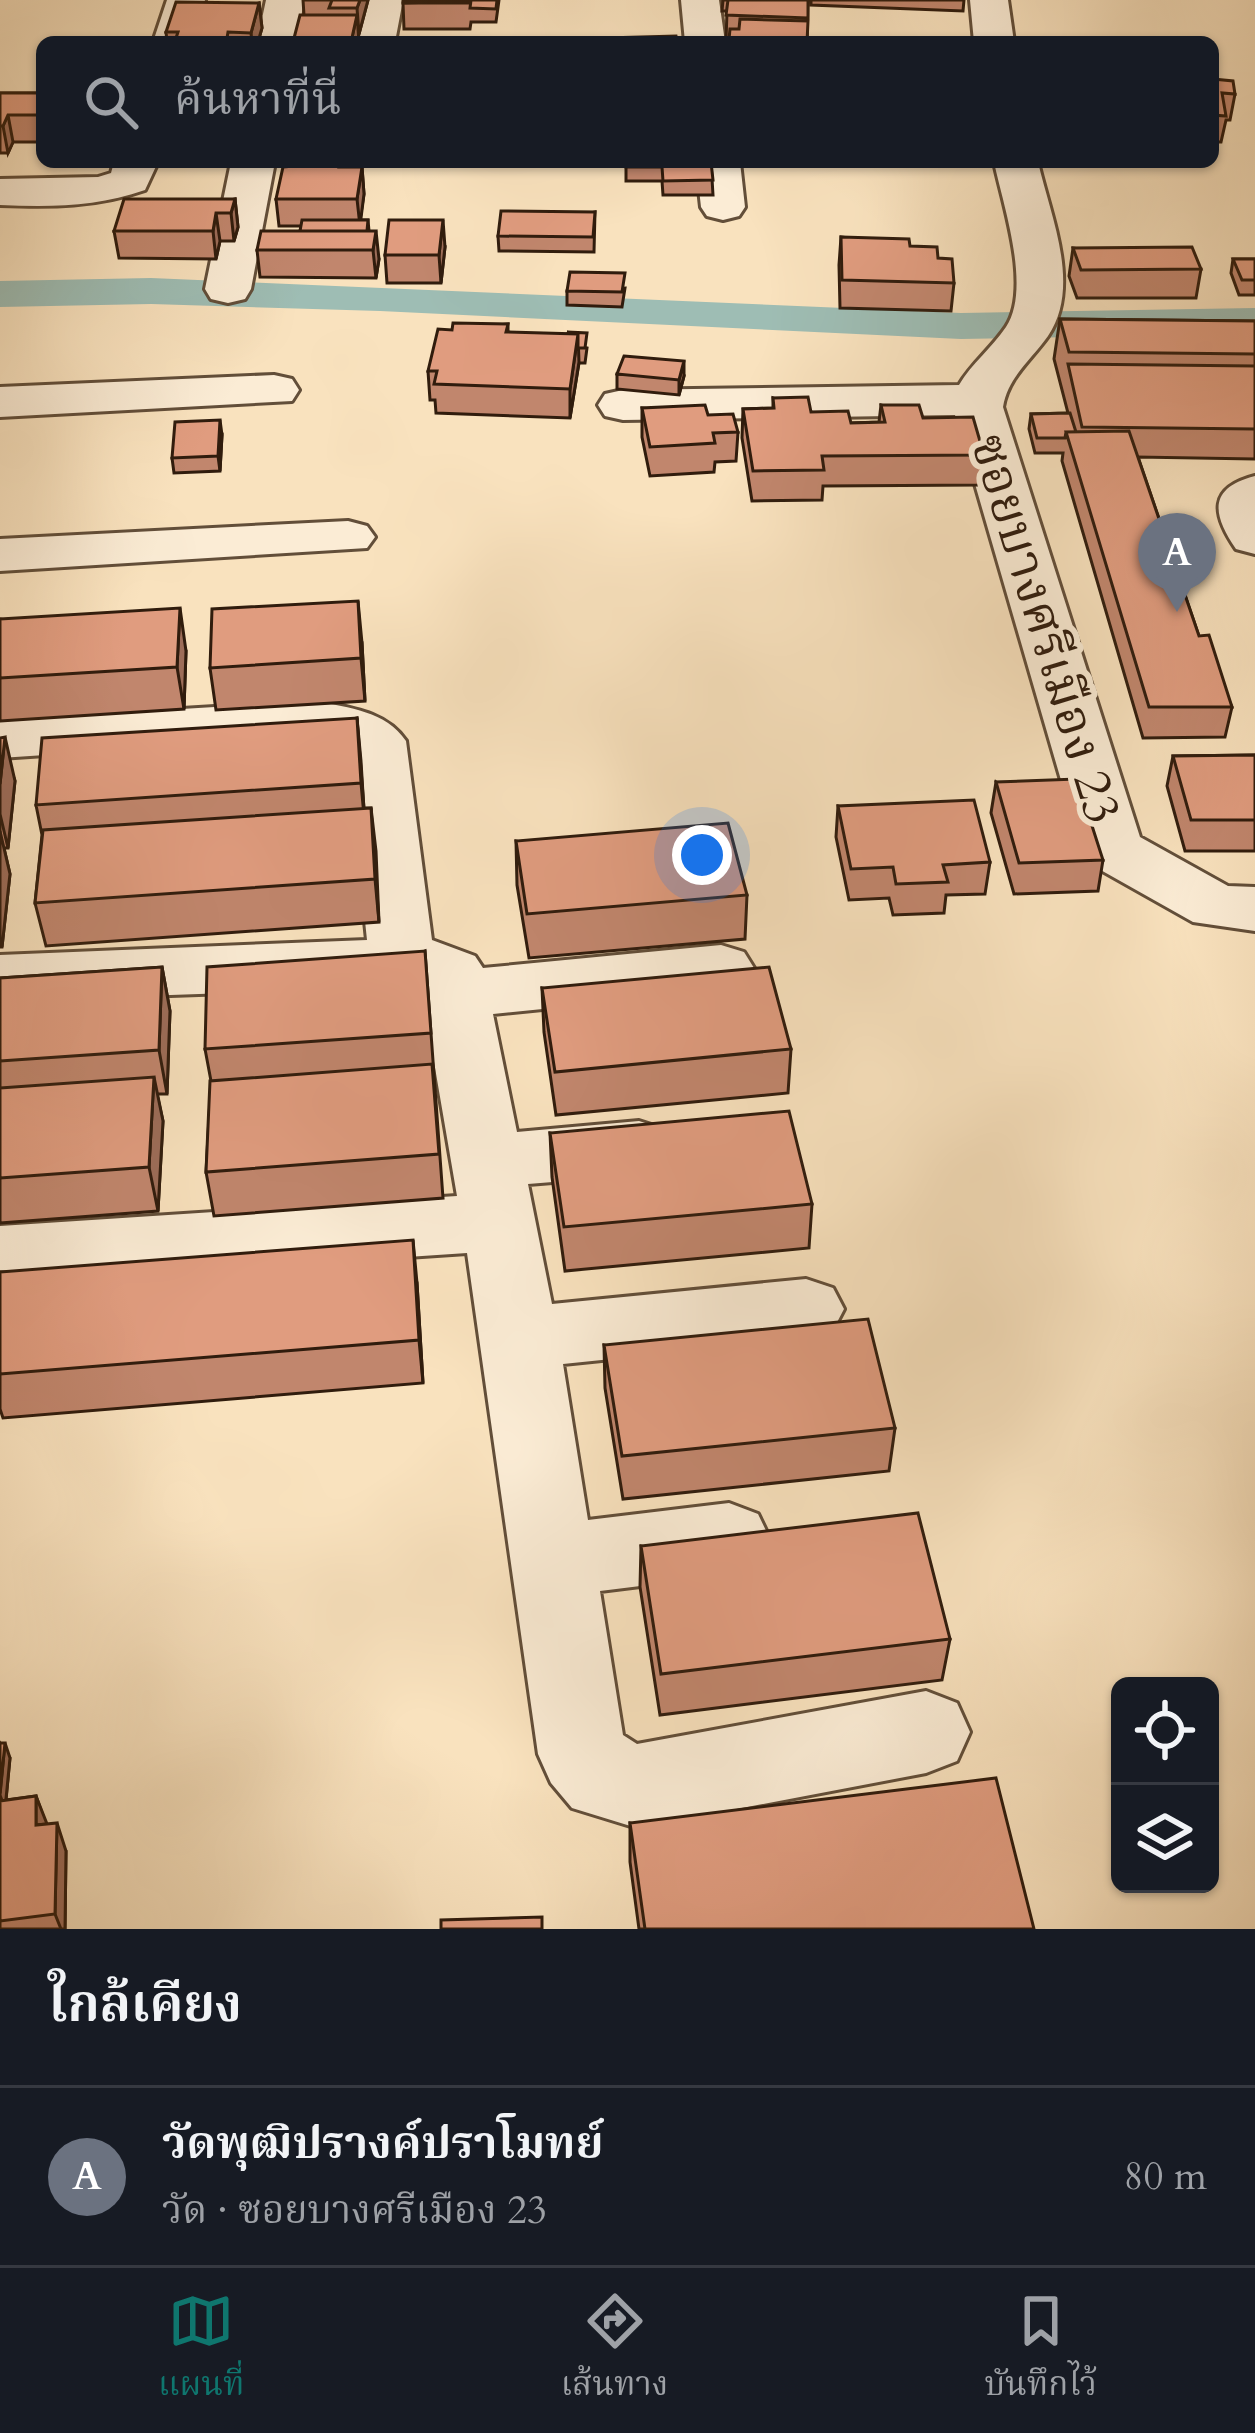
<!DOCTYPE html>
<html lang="th">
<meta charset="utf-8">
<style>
body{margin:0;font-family:Cardo,"Noto Serif Thai",serif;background:#242831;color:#f1f3f6}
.controls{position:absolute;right:36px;bottom:36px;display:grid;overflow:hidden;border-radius:18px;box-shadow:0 3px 9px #0004}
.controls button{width:108px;height:108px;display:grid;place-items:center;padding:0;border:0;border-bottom:3px solid #363941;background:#171b24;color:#f1f3f6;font:60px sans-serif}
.you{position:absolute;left:702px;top:855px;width:42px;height:42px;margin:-30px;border:9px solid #fff;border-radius:50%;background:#1a73e8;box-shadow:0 0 0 18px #1a73e833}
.badge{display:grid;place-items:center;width:78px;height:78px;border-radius:50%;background:#0f766e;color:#fff;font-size:39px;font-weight:700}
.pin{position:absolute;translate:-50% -99px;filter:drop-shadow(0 3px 6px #0008)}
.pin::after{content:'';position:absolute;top:63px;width:42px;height:36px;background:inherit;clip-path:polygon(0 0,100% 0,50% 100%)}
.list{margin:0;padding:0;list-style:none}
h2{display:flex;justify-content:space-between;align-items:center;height:156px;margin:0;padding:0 48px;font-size:51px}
h2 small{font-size:39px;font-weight:400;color:#9ea1a6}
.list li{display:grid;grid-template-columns:78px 1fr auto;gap:36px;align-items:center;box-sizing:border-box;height:180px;padding:0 48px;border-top:3px solid #363941}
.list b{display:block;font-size:45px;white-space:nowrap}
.list p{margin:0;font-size:39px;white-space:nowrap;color:#9ea1a6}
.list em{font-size:39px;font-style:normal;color:#9ea1a6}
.icon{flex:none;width:66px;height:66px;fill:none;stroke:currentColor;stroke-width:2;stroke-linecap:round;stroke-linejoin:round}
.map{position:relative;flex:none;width:1255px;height:1929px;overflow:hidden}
.search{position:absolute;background:#171b24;box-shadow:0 3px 9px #0004;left:36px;right:36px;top:36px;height:132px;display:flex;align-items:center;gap:30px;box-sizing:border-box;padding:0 42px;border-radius:18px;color:#9ea1a6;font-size:45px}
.sheet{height:336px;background:#171b24}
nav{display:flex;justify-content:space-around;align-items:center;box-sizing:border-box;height:168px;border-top:3px solid #363941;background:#171b24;font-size:33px;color:#9ea1a6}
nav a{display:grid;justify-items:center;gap:6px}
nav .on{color:#0f766e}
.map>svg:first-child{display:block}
</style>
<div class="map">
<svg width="1255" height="1929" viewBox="0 0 1255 1929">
<rect width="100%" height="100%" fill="#f9e2be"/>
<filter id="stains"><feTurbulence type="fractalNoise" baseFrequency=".00167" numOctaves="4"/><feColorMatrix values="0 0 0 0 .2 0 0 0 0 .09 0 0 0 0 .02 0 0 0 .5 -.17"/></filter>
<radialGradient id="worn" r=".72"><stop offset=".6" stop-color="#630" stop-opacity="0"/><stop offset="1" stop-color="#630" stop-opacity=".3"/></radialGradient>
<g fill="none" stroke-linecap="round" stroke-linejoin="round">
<path fill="#9ebdb4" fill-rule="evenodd" d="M151,278l810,35 294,-5v26l-294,5 -581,-28 -229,-7 -151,3v-26z"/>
<defs>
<path id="minor" d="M167,0h38l-12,42h-40z
M266,0h38l-7,42h-40z
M365,0h38l-8,42h-40z
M681,0h38l6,42h-40z
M970,0h38l6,42h-40z
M114,162h44l-13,28c-48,17 -94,17 -145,15v-26l98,-2 13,-4z
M231,162h44l-24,127 -6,10 -17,4 -17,-4 -6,-10z
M696,162h44l5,45 -6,9 -16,4 -16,-4 -6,-9z
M994,162h44c12,53 44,124 10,174 -17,24 -40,41 -45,71l137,430 88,49 27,1v44l-62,-9 -103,-58 -9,-15 -126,-434 -332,5 -18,-4 -7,-11 7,-11 18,-4 336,-5c13,-22 33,-37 47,-58 26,-39 -3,-122 -12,-165z
M274,375l18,4 7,11 -7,11 -292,16v-30z
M1255,476v78l-19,-5c-24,-35 -28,-61 19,-73z
M348,521l19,5 8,11 -8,11 -367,23v-32z
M316,701c33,7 70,10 90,40l26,199 43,16 8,12 238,-23 23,7 10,16 -10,16 -23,7 -228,23 24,118 122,-11 25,8 11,19 -11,19 -25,8 -111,9 24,120 254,-25 27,9 11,21 -11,21 -27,9 -243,25 25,156 141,-17 29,11 12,25 -12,25 -29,11 -129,16 23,144 14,9 289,-53 31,12 13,29 -13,29 -31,12 -289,55 -65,-20 -21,-25 -13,-29 -71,-501 -467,31v-58l457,-30 -36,-210 -421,15v-46l367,-15 -20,-191 -31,-12 -316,21v-38z"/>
</defs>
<use href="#minor" stroke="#624e39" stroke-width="6"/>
<use href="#minor" fill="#fbecd5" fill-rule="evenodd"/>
</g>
<path fill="#c1866d" stroke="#301c0d" stroke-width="3" d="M303,0h65l-9,34 -55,-19z
M499,0l-3,22h-25l-1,7h-66l-1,-26z
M723,0h85l-1,42 -81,-1 1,-30h-5z
M811,0h153l-1,11 -152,-6z
M259,3l3,25 -4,14h-91l-1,-10z
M1213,79l22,15 -5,26h-4l-5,22h-8z
M0,93h42v49h-29l-5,11h-8z
M340,162l1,5h21l2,27 -4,26h8l1,11 10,28 -3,19 -116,-1 -3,-27 43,-19 1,-5h-22l-3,-27z
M626,162h85l2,33h-50l-1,-14h-36z
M235,199l3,28 -4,14h-14l-4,18 -97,-1 -5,-27z
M595,212l-1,40 -95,-1 -1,-15z
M841,237l69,9 44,37 -3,28 -111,-3 -1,-43z
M445,247l-4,36h-54l-2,-28z
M1073,248l128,21 -5,29h-119l-8,-22z
M1233,259h22v36h-16l-8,-22z
M625,288l-3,19 -55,-2v-14z
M1060,319l195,2v138l-117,-2 61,179 33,71 -7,30 -82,1 -81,-277 1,-8h-28l-6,-24 2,-15 37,-1 -14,-54z
M508,324v8l79,16 -2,15h-6l-9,55 -134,-5 -1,-13h-5l-2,-29 24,-41z
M617,374l67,2 -5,19 -62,-6z
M773,398l38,14 40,11 28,-1 2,-17 42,13 61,37 -3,30 -158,1 -1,14 -70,1 -10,-63 1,-29 30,-1z
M642,408l66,7 30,17 -2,29 -21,1 -1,10 -64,4 -8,-39z
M222,435l-2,36 -46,2 -2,-15z
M0,619l186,32 -2,58 -184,12z
M362,643l3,58 -149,9 -6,-42z
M357,718l7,90h7l8,114 -333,24 -11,-43 7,-68 -6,-30z
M0,738l15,43 -7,67h-4l6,26 -8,73h-2z
M1255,755v96h-70l-18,-65 6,-30z
M996,782l107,78 -5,31 -84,3 -23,-81z
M838,806l152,56 -5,32 -39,1 -2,18 -51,2 -4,-17 -40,2 -13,-63z
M516,841l231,54 -2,44 -216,19 -12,-73z
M425,951l18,247 -229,18 -8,-44 5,-91 -6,-32z
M162,967l8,44 -3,83h-10l6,27 -5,90 -158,12v-245z
M542,988l249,61 -3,44 -232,22 -12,-83z
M550,1133l262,71 -3,44 -244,23 -13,-94z
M0,1272l417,11 6,100 -420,35 -3,-9z
M604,1345l291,83 -6,43 -266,28 -18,-111z
M641,1546l309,93 -8,41 -282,35 -20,-128z
M0,1743l10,15 -4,42 30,-4 10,28 20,27 -1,78h-65z
M630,1823l404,106h-395l-9,-67z"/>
<path fill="#9d6d59" stroke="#301c0d" stroke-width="3" d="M360,0h8l-9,34 -2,-26z
M259,3l3,25 -4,14h-6l-1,-9z
M357,15l2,27h-8z
M8,115l5,27 -5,11 -5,-27z
M362,167l2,27 -4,32 -3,-27z
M235,199l3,28 -4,14 -3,-28z
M216,213l4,28 -4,18 -3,-28z
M443,220l2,27 -4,36 -2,-28z
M376,231l3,28 -3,19 -3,-28z
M578,334l1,28 -9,56v-29z
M684,361v15l-5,19v-15z
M220,420l2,15 -2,36 -2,-15z
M358,601l4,42 3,58 -4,-43z
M180,608l6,43 -2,58 -7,-42z
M357,718l4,43 4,66 -4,-44z
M5,737l10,44 -7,67 -8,-34v-30z
M371,808l5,43 3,71 -4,-43z
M0,831l10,43 -8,73 -2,-8z
M162,967l8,44 -3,83 -8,-44z
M154,1077l9,44 -5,90 -9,-44z
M413,1240l4,43 6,100 -4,-43z
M5,1743l5,15 -5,51 -5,-14z
M36,1796l11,28 -11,1z
M57,1823l9,28 -1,78h-4l-6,-15z"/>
<path fill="#e09c7f" stroke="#301c0d" stroke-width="3" d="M332,0h28l-3,8h-28z
M403,0h66v3h-66z
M471,0h26l-1,9 -26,-1z
M728,0h80v18l-82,-3z
M176,2l83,1 -8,30 -23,-1 -1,6h-51l2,-6h-12z
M300,15h57l-6,27h-58z
M740,19l68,2 -1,21h-55l26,-1 -49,-2 1,-10h9z
M676,36l1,6h-71v-4z
M1213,79l20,2 2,13 -13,-1 4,23 -13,-1z
M0,93h42v22h-34l-5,11h-3z
M338,162h2l-1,5h23l-5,32h-81l7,-32z
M626,162h85l2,18 -50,1 -1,-14h-36z
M124,199h111l-4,14h-15l-3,18h-99z
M501,211l94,1 -2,25 -95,-1z
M302,220h66l-1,11h-67z
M389,220h54l-4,35h-54z
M261,231h115l-3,19h-116z
M841,237l68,2 1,7 27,1 1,11 14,1 2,24 -112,-3z
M1192,247l9,22 -120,1 -8,-22z
M1233,259h22v21h-13z
M570,272l55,1 -3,19 -55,-1z
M1060,319l195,2v33l-186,-2z
M453,323l55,1 -2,8 72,2 -8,55 -136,-5 3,-13h-9l10,-42 14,1z
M567,332l20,1 -2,15h-7v-14z
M624,356l60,5 -5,19 -62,-6z
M1068,364l187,2v63l-173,-2z
M808,397l3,15 37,-1 3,12 34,-1 -4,-17h38l4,13 50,-1 11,38 -162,1 2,14 -71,1 -10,-62 31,-1 -1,-10z
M705,405l3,10 25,-1 5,18 -25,1 2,10 -65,4 -8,-39z
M1070,413l6,19h-10l-1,6h-28l-6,-24z
M220,420l-2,36 -46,2 3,-36z
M1129,431l70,205 10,-1 23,72h-83l-83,-275z
M358,601l3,57 -151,10 2,-59z
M180,608l-3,59 -177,11v-59z
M357,718l4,65 -325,22 6,-67z
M5,737l-5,47v-46z
M1255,755v65h-64l-18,-64z
M1077,779l26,81 -84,3 -23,-81z
M974,800l16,62 -47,3 5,17 -52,2 -3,-17 -42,2 -13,-63z
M371,808l4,71 -340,24 8,-73z
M728,823l19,72 -220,19 -11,-73z
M425,951l6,82 -226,16 2,-82z
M162,967l-3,83 -159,11v-83z
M769,967l22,82 -236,23 -13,-84z
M432,1064l7,90 -233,18 4,-91z
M154,1077l-5,90 -149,11v-90z
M789,1111l23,93 -248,23 -14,-94z
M413,1240l6,100 -419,34v-102z
M868,1319l27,109 -273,28 -18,-111z
M918,1513l32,126 -289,35 -20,-128z
M0,1743h5l-5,50z
M996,1778l38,151h-389l-15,-106z
M36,1796v29l21,-2 -2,91 -55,7v-120z
M542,1917v12h-101v-9z"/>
<g text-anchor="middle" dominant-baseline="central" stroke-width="12" stroke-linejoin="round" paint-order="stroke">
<g font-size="51" fill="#301c0d" stroke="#fbecd5">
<text transform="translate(1045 629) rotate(73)">ซอยบางศรีเมือง 23</text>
</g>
</g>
<rect width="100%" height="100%" filter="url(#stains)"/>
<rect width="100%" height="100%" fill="url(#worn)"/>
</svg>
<div class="controls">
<button><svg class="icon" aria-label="locate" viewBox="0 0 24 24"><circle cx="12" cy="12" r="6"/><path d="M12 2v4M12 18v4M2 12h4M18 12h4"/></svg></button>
<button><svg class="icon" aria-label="layers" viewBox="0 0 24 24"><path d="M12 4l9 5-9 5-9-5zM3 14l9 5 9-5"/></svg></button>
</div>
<div class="you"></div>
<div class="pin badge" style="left:1177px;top:612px;background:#6b7280">A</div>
<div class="search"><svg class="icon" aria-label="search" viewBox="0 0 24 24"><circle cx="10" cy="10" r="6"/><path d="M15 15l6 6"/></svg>ค้นหาที่นี่</div>
</div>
<section class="sheet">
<h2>ใกล้เคียง<small></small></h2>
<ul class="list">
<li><span class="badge" style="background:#6b7280">A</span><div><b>วัดพุฒิปรางค์ปราโมทย์</b><p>วัด · ซอยบางศรีเมือง 23</p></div><em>80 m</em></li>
</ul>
</section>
<nav>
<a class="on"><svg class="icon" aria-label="map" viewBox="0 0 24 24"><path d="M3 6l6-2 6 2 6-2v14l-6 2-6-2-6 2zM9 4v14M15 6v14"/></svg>แผนที่</a>
<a><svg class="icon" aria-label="directions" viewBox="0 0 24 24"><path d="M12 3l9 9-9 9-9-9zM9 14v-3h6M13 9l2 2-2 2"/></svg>เส้นทาง</a>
<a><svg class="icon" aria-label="saved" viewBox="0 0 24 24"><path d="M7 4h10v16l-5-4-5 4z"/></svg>บันทึกไว้</a>
</nav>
